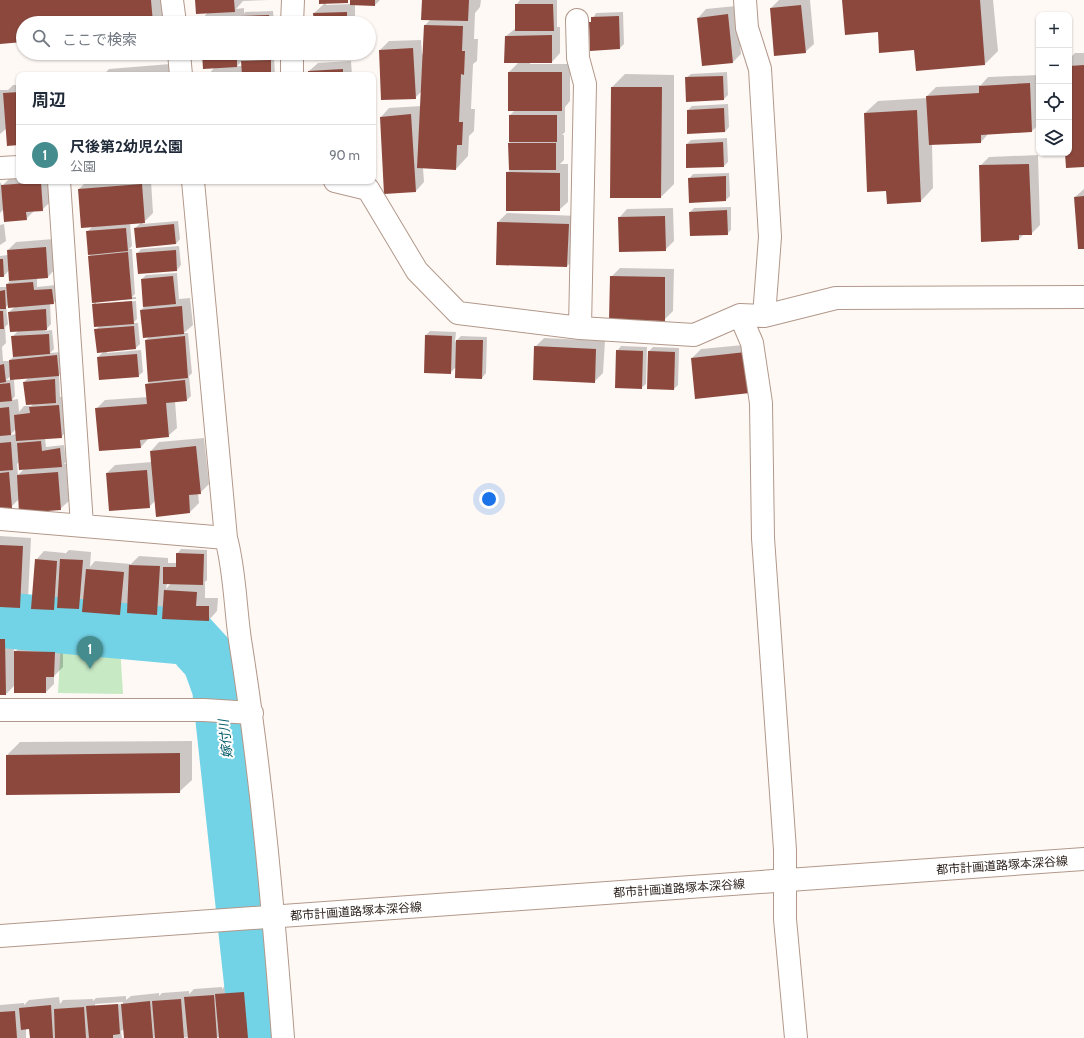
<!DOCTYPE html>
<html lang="ja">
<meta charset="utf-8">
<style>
body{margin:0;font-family:Cabin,"Noto Sans JP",sans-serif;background:#f2f2f3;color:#1f2937}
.controls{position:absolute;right:12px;top:12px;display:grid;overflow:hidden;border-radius:8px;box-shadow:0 1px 3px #0004}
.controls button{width:36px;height:36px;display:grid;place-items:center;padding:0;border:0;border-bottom:1px solid #e0e1e3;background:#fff;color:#1f2937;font:20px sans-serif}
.you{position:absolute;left:489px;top:499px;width:14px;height:14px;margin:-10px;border:3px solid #fff;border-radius:50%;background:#1a73e8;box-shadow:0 0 0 6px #1a73e833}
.badge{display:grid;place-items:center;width:26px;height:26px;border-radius:50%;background:#448c8e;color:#fff;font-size:13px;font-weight:700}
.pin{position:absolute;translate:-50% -33px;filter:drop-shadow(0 1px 2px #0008)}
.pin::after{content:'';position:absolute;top:21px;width:14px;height:12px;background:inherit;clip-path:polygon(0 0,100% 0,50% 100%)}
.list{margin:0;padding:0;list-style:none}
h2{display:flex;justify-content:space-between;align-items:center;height:52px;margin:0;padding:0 16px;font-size:17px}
h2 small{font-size:13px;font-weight:400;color:#747a83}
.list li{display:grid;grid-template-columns:26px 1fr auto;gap:12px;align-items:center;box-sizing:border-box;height:60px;padding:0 16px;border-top:1px solid #e0e1e3}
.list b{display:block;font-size:15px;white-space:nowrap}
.list p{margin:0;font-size:13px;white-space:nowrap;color:#747a83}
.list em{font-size:13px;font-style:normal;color:#747a83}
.icon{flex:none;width:22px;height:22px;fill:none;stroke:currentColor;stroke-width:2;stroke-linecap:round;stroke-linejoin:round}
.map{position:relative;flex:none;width:1084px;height:1038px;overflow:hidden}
.search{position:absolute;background:#fff;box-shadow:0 1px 3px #0004;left:16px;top:16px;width:360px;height:44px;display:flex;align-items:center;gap:10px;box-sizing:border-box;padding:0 14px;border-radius:22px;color:#747a83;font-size:15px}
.panel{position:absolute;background:#fff;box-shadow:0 1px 3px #0004;left:16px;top:72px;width:360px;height:112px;border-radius:8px}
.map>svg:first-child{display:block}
</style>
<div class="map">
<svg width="1084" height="1038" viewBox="0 0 1084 1038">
<rect width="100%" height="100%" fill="#fff9f6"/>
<path fill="#c7e9c4" d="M61,641l59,4 3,49 -65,-1z"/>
<path fill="#0003" fill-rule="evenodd" d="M0,0h165l1,16 -7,7h-136v18l-23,2z
M196,0h73l-26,1 -7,8 8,-1v6l1,-2 28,-1 1,12h-72v-4l6,-7z
M320,0h29l-23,3v2l25,-1v-4h29l-5,5h-20v18h-40l-1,-10 11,-10z
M423,0h58l-1,7 -5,6 -1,26h4l-1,22 -4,3 -2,45h4l-1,22 -5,5 -1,20 -12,13 -33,-1 1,14 -8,9 -35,-74 8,-9 32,-2 1,-15 -7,7 -35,-48 9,-9 32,-1 1,14h1l2,-29 6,-6z
M520,0h37v27h3v26l-8,9h-22v2h40v37l-5,6v25l-3,3h2v25l-4,4h8v38l-9,8 -52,-37 3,-3 -1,-27 3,-2 -2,-26 5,-5 -6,-38 10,-10 -13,-26 10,-8v-23z
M779,0h31l4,44 -9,8 -30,3 -4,-47z
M843,0h150l5,51 -13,13 -68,6 -2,-21z
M736,6l5,48 -8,8 -35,-44 8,-9z
M623,12l1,32 -4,4 -30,-25 6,-10z
M203,53h42l1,4 28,-1 1,19h-67l7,-8zM242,61v5h-5z
M1075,53h9v113l-18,-13h3v-94z
M351,61l1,14h-43v-4l9,-8z
M170,64l1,11h-68l6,-6z
M727,72l1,23 -4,4 -38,-21 5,-4z
M625,74l49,1v109l-13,13h-50l1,-110z
M1038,75l1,49 -7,7 -43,2 -8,9 -49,2 1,44 -12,13 -34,-11 -22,-77 13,-12 49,-3v-2l9,-9 45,-2 7,-8z
M13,85h6v59l-12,-16 -7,6v-44h8z
M728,104l1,23 -4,5 -37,-22 4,-4z
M727,138l1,24 -4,4 -37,-22 4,-4z
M1038,155l2,70 -9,9h-7l-5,5 -39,-73 9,-9z
M729,173l1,23 -4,4 -36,2 -1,-23 4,-5z
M19,176v5h30l2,20 -9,9h-7l-9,9 -22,-10 -4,4v-31l2,4 9,-9z
M87,181h64l2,32 -11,11 36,-3 2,18 -4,5 -41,-16 7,-6 -12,1 2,23 -3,3h3l3,45 -3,3h4v2l-40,3v2l40,-3 1,18 -4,4h5l2,21 -4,4 -29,3v2l34,-3 2,22 -5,4 -40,-19 6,-6 -8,-21 4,-5 -7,-21 3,-3 -7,-45 3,-3 -5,-21 6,-6 -14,-37z
M1084,189v59l-9,-51z
M731,207v23l-4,4 -37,-22 4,-4z
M673,208l1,33 -9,9 -46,-32 8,-9z
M507,213l70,3 -1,42 -9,8 -69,-44z
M4,224l2,17 -6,4v-20z
M54,239l2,29 -8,9 -11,1v9l19,-2 2,14 -5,4h-3l1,21 -6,7 7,-1 2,19 -4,4 11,-1 2,19 -4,4 1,22 8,-1 2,32 -9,9 -16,1 1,9 18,-2 2,17 -2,2h2l3,37 -9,8 -41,-10 -8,8 -11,1v-221h7v-3l5,-5 -3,-9 -5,6h-4v-20l8,-1v-5l8,-8zM8,305l8,1 -7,6 9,19 -6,6 2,19 -5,5h-6l-1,-14 4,-4 -1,-16 3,-3 -2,-17zM11,376v4h-5zM29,377l-5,5 10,21 -3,3h-7l-5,6 -1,-13 -6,1 3,-4 -1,-17zM16,429l1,5 -7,1zM19,462l5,7 -6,6 -1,-11z
M179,246l2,19 -4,5 -38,3 -2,-19 4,-5z
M620,268l54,1 -1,42 -9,9 -53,-43z
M177,273l2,26 11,-1 3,27 -9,8h4l4,40 -3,3 2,20 -4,4 -12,1 2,27 -9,8 -19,2 -8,9 -45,-38 9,-9 43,-3 -1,-13 2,-2 -3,-42 4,-4 -9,-26 5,-5 -4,-26 4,-4z
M430,331l26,1 -1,10 6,-6 26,1 -1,36 -4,5 -26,-11 -6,6 -24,-38z
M544,338l61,3 -2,32 -9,9 -59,-35z
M754,344l4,39 -66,-25 9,-9z
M621,346l26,1 -1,37 -5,4 -24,-37z
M653,347l26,1 -1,37 -4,4 -25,-38z
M204,438l5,46 -9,9h-2l1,10 -9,9 -33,4 -2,-15 -6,6 -42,-34 8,-8 37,-3 -1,-11 8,-9z
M0,536l31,2 -3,60 -8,9 -20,-1z
M181,549l26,1v30l-3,3h1v15h13l-1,13 -8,9 -45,-14 -7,8 -29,-9 -8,9 -36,-11 -5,5 -21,-3 -4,4 -18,-49 8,-9 21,2v1l4,-4 22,2 -1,15 5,-6 36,3 8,-8 29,2v5h9v-9zM167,583h4l-5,6z
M0,630l13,1 1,22 10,-10h39v24l-9,9v8l-8,8 -31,-7 -9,9h-6z
M192,741v39l-13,12 -172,-37 13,-13z
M253,984l3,44 -8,9 -123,1 -1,-9 -3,2 1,7h-91l-1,-10 -4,1v9h-26v-33l24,-2v2l5,-5 30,-3 1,7 3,-4 30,-1v2l3,-3 30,-2v4l5,-4 28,-3v3l3,-3 27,-2v3l5,-5 28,-2v2l3,-3zM123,1002v2l-28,2v-2z"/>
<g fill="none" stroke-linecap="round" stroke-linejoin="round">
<path stroke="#73d3e6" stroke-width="56" d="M0,620l189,17 21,23 10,28 38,350"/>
</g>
<path fill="#8c483d" d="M0,0h151l2,23h-130v19l-23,2z
M195,0h39l1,12 -39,2z
M319,0h29v3l-29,1z
M350,0h25v6l-25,-1z
M422,0h47l-1,21 -47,-1z
M842,0h138l5,65 -69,6 -2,-21 -35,3 -1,-21 -33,3z
M515,4h38l1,27h-39z
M801,5l5,48 -32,3 -4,-48z
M347,12v11h-33l-1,-10z
M728,14l5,49 -31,3 -5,-48z
M269,15l1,8h-29l-1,-7z
M619,16l1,33 -30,2 -1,-29h2v-5z
M235,17v6h-34v-4z
M424,25l39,1 -1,25h3l-1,24 -3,-1 -2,48h4l-1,23h-5l-1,25 -39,-2z
M552,35v28h-48l1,-27z
M413,48l3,51 -35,1 -2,-50z
M202,53h35v14l-34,2z
M314,53h34v5h-34z
M271,60v15h-29l-1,-14z
M1084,65v102l-18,1 -1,-15h4v-87z
M343,69v6h-35v-4z
M508,72h54v39h-54z
M723,76l1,24 -38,2 -1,-25z
M1030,83l2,49 -51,3v8l-52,2 -3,-49 53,-3v-7z
M611,87h51l-1,111h-51z
M19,92v53l-12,1 -4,-53z
M724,108l1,24 -38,2v-24z
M917,110l4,92 -34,2 -1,-13 -19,1 -3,-79z
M411,114l5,78 -32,2 -4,-77z
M509,115h48v27h-48z
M723,142l1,25 -38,1v-24z
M508,143h48v27h-47z
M1029,164l3,71h-13v5l-38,2 -2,-77z
M506,172l54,1v38h-54z
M726,176v25l-37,2 -1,-25z
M41,182l2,29 -17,1 1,8 -23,2 -3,-37z
M142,184l3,39 -64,5 -3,-39z
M1084,196v53h-6l-4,-52z
M727,210l1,25 -38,1 -1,-24z
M665,216l1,35 -47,1 -1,-35z
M497,222l72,2 -2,43 -71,-2z
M174,224l2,20 -40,4 -2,-20z
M126,228l2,23 -40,4 -2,-24z
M46,247l2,31 -39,3 -2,-31z
M176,250l1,21 -39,3 -2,-21z
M128,252l4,47 -40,4 -4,-47z
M0,259h3l1,18h-4z
M173,276l3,28 -33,3 -2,-28z
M610,276l55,1v44l-56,-1z
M33,282l1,8 18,-1 2,15 -46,4 -2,-24z
M5,290l1,19h-6v-18z
M132,301l2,23 -40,3 -2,-23z
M182,306l2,28 -41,4 -3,-28z
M46,309l1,21 -37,2 -2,-20z
M0,311h3l1,18h-4z
M134,326l2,23 -39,4 -3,-24z
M49,334l1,20 -37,3 -2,-21z
M425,335l27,1 -1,38 -27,-1z
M185,336l3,42 -40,4 -3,-42z
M456,340h27l-1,39 -27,-1z
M534,346l62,3 -1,34 -62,-3z
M616,350l27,1 -1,38 -27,-1z
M648,351l27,1 -1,38 -27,-1z
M746,352l4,41 -55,6 -4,-41z
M137,354l2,23 -40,3 -2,-23z
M57,355l2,21 -49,4 -1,-20z
M4,364l2,18 -6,1v-18z
M55,379l1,24 -30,2 -3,-23z
M185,380l2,21 -21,2 3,34 -29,3 1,8 -42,3 -4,-43 52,-4 -2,-20z
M10,383l2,18 -12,1v-18z
M59,405l3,33 -46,3 -2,-26 16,-2 -1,-6z
M9,407l2,28 -11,1v-28z
M41,441l1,10 18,-3 2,19 -43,3 -2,-27z
M11,442l2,28 -13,1v-28z
M196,446l5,48 -12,1 1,18 -34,4 -6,-66z
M147,470l3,38 -41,3 -3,-38z
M9,472l3,36 -12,1v-36z
M58,472l3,38 -42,3 -2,-38z
M0,545l23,1 -3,62 -20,-1z
M176,553l28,1 -1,31 -40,-1v-17h13z
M35,559l22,2 -3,49 -23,-1z
M60,559l23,1 -4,49 -22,-1z
M129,565l31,1 -3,49 -30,-2z
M86,569l38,3 -4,43 -38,-3z
M164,590l33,2 -1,14h13v15l-47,-2z
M0,639h5l1,56h-6z
M14,651l41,1 -1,25h-8v16h-32z
M180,753v40l-174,2v-40z
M244,992l4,46h-29l-4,-44z
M214,995l3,43h-29l-4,-41z
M181,999l3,39h-29l-3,-37z
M150,1001l3,37h-29l-3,-34z
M118,1004l2,30 -7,1v3h-24l-3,-32z
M51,1005l2,33h-23l-1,-9 -8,1 -2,-22z
M84,1007l2,31h-31l-1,-29z
M15,1011l2,27h-17v-26z"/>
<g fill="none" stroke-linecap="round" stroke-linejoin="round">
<defs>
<path id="minor" d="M172,0l3,23
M745,0l2,28 13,41 10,168 -6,79
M577,20l1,38 7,26 -5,244
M292,23l1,-23
M179,53l2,22
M292,75v-22
M0,168l19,-1
M59,181l23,344
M193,181l33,357c9,33 9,68 14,102 21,132 33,265 43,398
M335,181l33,8 49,82 41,42 122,15 114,7 46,-20 24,1 72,-18 248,-1
M740,315l12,28 9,60 2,135 22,312v69l11,119
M0,519l226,19
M0,710h204l48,3"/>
<path id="tertiary" d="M0,936l1084,-77"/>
</defs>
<use href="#minor" stroke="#b2988a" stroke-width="24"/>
<use href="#tertiary" stroke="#b2988a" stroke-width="24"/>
<use href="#minor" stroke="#fff" stroke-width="22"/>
<use href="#tertiary" stroke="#fff" stroke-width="22"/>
</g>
<g text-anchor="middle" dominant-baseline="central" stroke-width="4" stroke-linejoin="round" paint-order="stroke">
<g font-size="12" fill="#261c17" stroke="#fff">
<text transform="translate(1002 865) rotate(-4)">都市計画道路塚本深谷線</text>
<text transform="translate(679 888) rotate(-4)">都市計画道路塚本深谷線</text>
<text transform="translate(356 911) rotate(-4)">都市計画道路塚本深谷線</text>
</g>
<g font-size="13" font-style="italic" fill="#025b68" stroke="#fff">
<text transform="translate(225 739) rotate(-96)">嫁付川</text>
</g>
</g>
</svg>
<div class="controls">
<button>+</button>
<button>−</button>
<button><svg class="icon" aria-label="locate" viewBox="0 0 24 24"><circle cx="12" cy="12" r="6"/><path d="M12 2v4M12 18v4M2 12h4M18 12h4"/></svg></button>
<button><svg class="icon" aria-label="layers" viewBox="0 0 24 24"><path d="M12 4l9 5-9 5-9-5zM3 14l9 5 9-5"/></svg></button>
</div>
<div class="you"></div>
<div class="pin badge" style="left:90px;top:669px">1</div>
<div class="search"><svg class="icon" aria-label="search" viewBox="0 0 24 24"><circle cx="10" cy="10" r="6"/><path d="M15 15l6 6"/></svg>ここで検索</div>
<section class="panel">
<h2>周辺<small></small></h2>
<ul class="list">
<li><span class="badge">1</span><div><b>尺後第2幼児公園</b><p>公園</p></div><em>90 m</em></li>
</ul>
</section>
</div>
